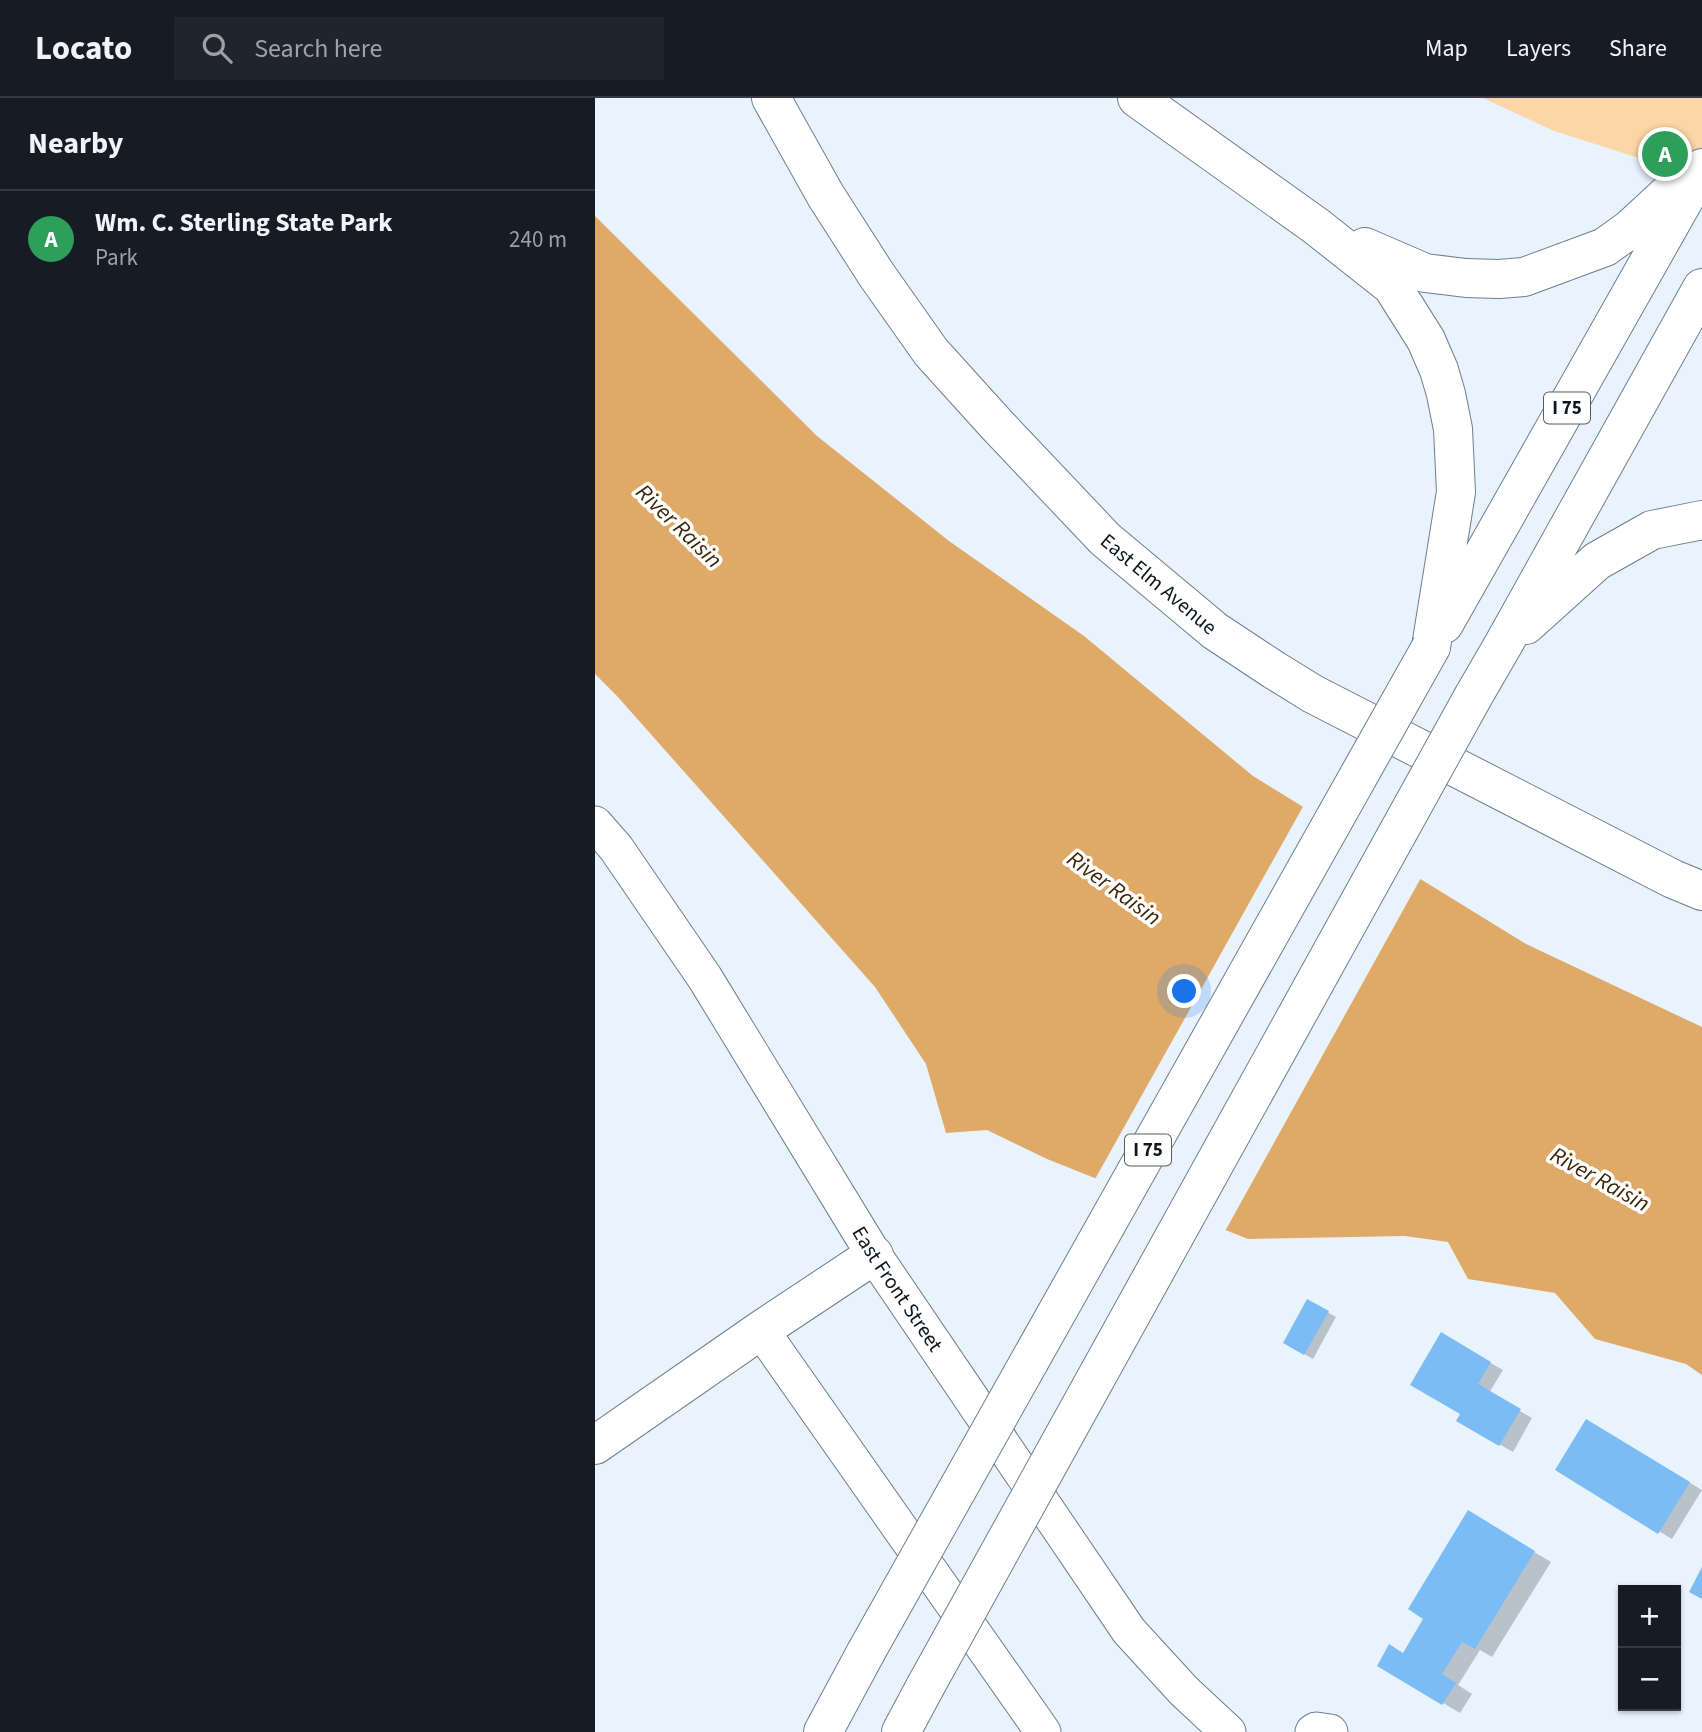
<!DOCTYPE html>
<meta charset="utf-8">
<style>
body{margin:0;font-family:"Source Sans 3",sans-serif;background:#20242c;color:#f1f3f6}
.controls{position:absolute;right:21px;bottom:21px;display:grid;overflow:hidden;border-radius:0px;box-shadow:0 2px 5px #0004}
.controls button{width:63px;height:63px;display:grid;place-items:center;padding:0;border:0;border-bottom:2px solid #363941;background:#171b24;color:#f1f3f6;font:35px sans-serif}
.you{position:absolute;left:590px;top:894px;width:24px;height:24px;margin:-18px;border:5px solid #fff;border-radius:50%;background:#1a73e8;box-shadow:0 0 0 10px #1a73e833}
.badge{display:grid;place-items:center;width:46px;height:46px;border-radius:50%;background:#1a73e8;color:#fff;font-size:23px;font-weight:700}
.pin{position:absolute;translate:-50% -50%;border:4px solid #fff;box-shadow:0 2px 7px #0006}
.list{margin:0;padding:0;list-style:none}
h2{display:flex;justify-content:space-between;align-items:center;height:91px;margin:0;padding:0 28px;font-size:30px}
h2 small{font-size:23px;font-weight:400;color:#9ea1a6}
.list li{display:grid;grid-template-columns:46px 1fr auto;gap:21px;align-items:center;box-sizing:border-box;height:98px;padding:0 28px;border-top:2px solid #363941}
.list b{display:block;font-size:26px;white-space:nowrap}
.list p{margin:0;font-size:23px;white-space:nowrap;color:#9ea1a6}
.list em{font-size:23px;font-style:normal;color:#9ea1a6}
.icon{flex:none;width:38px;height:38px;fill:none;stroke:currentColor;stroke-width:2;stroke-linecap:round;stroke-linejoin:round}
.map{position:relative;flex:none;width:1107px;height:1634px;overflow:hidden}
header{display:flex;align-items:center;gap:42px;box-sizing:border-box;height:98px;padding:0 35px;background:#171b24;border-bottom:2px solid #363941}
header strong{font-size:33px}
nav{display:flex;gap:38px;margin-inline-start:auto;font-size:24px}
.search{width:490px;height:63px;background:#20242c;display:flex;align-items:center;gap:18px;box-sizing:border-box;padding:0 24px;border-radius:0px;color:#9ea1a6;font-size:26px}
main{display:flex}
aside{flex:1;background:#171b24}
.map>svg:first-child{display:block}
</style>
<header>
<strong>Locato</strong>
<div class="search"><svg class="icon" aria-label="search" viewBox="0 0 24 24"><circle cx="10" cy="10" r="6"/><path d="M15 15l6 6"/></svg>Search here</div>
<nav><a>Map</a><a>Layers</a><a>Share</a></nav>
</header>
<main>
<aside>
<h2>Nearby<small></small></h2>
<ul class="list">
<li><span class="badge" style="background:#2e9e5b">A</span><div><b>Wm. C. Sterling State Park</b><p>Park</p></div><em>240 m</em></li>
</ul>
</aside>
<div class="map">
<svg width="1107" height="1634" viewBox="0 0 1107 1634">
<rect width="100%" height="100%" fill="#e8f3fe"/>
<path fill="#fdd6a7" d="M888,0h219v80l-148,-47z"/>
<path fill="#dfaa68" d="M0,118l222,220 132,105 135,95 169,140 273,168 176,83v348l-16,-11 -91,-25 -40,-46 -87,-14 -20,-37 -43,-6 -157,3 -201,-80 -60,-29 -41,3 -20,-69 -51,-77 -258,-291 -22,-22z"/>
<path fill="#e8f3fe" d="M710,705l117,73 -198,357 -130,-52z"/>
<path fill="#0003" d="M713,1203l28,16 -23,42 -28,-16z
M846,1237l62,35 -14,23 43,25 -19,34 -54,-31 4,-8z
M992,1323l115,69 -30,49 -115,-69z
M873,1415l83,49 -59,95 -12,-7 -22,35 14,9 -12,19 -81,-48 24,-10 23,-37z"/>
<path fill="#7bbcf4" d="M712,1201l22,12 -25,44 -21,-12z
M846,1234l50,30 -13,22 43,25 -22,37 -43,-25 4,-7 -50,-29z
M991,1321l104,63 -32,52 -103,-64z
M873,1412l67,41 -60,98 -13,-7 -20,32 14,9 -14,22 -65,-39 12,-22 14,9 20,-34 -15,-10z
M1107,1469v32l-13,-7z"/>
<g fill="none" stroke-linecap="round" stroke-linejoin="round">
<defs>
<g id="minor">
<path id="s1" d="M0,726l21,24 89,130 169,277 255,376 55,60 44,41"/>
<path d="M166,1232l282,402"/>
<path d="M718,1634l3,-2 14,2"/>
</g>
<g id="major">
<path id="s2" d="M176,0l55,98 50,78 55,78 66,73 108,114 110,92 59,39 39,24 360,185 29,12"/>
</g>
<path id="highway" d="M542,0l179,128 76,60 34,54 13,30 7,24 7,35 3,63 -25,155
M770,149l60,26 41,5 33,1 25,-2 81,-30 25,-18 52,-48
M849,526l258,-456
M931,527l71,-64 55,-31 50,-10
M879,597l29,-50 199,-357
M0,1347l166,-115 113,-75
M228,1634l43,-80
M306,1634l24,-45"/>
</defs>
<use href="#minor" stroke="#6d7e8d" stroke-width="37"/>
<use href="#major" stroke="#6d7e8d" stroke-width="40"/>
<use href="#highway" stroke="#6d7e8d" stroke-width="40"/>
<use href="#minor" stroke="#fff" stroke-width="35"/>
<use href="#major" stroke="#fff" stroke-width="38"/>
<use href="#highway" stroke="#fff" stroke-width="38"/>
<defs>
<path id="highway-bridge" d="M271,1554l565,-1005
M330,1589l549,-992"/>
</defs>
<use href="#highway-bridge" stroke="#6d7e8d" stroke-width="40" stroke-linecap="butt"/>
<use href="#highway-bridge" stroke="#fff" stroke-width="38"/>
</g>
<g text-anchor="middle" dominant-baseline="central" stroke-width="7" stroke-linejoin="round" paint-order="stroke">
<g fill="#fff" stroke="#575c60" stroke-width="2">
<rect x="949" y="294.5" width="46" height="31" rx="5"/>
<rect x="530" y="1036.5" width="46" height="31" rx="5"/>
</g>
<g font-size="19" font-weight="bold" fill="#0f161c">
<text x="972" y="310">I 75</text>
<text x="553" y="1052">I 75</text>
</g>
<g font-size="21" fill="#0f161c" stroke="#fff">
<text stroke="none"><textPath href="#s2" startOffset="626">East Elm Avenue</textPath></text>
<text stroke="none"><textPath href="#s1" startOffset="555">East Front Street</textPath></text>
</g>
<g font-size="23" font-style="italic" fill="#3b2507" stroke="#fff">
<text transform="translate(84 428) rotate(44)">River Raisin</text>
<text transform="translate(519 790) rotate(36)">River Raisin</text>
<text transform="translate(1005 1081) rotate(29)">River Raisin</text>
</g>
</g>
</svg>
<div class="controls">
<button>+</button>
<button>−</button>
</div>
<div class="you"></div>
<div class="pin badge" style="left:1070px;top:56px;background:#2e9e5b">A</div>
</div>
</main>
